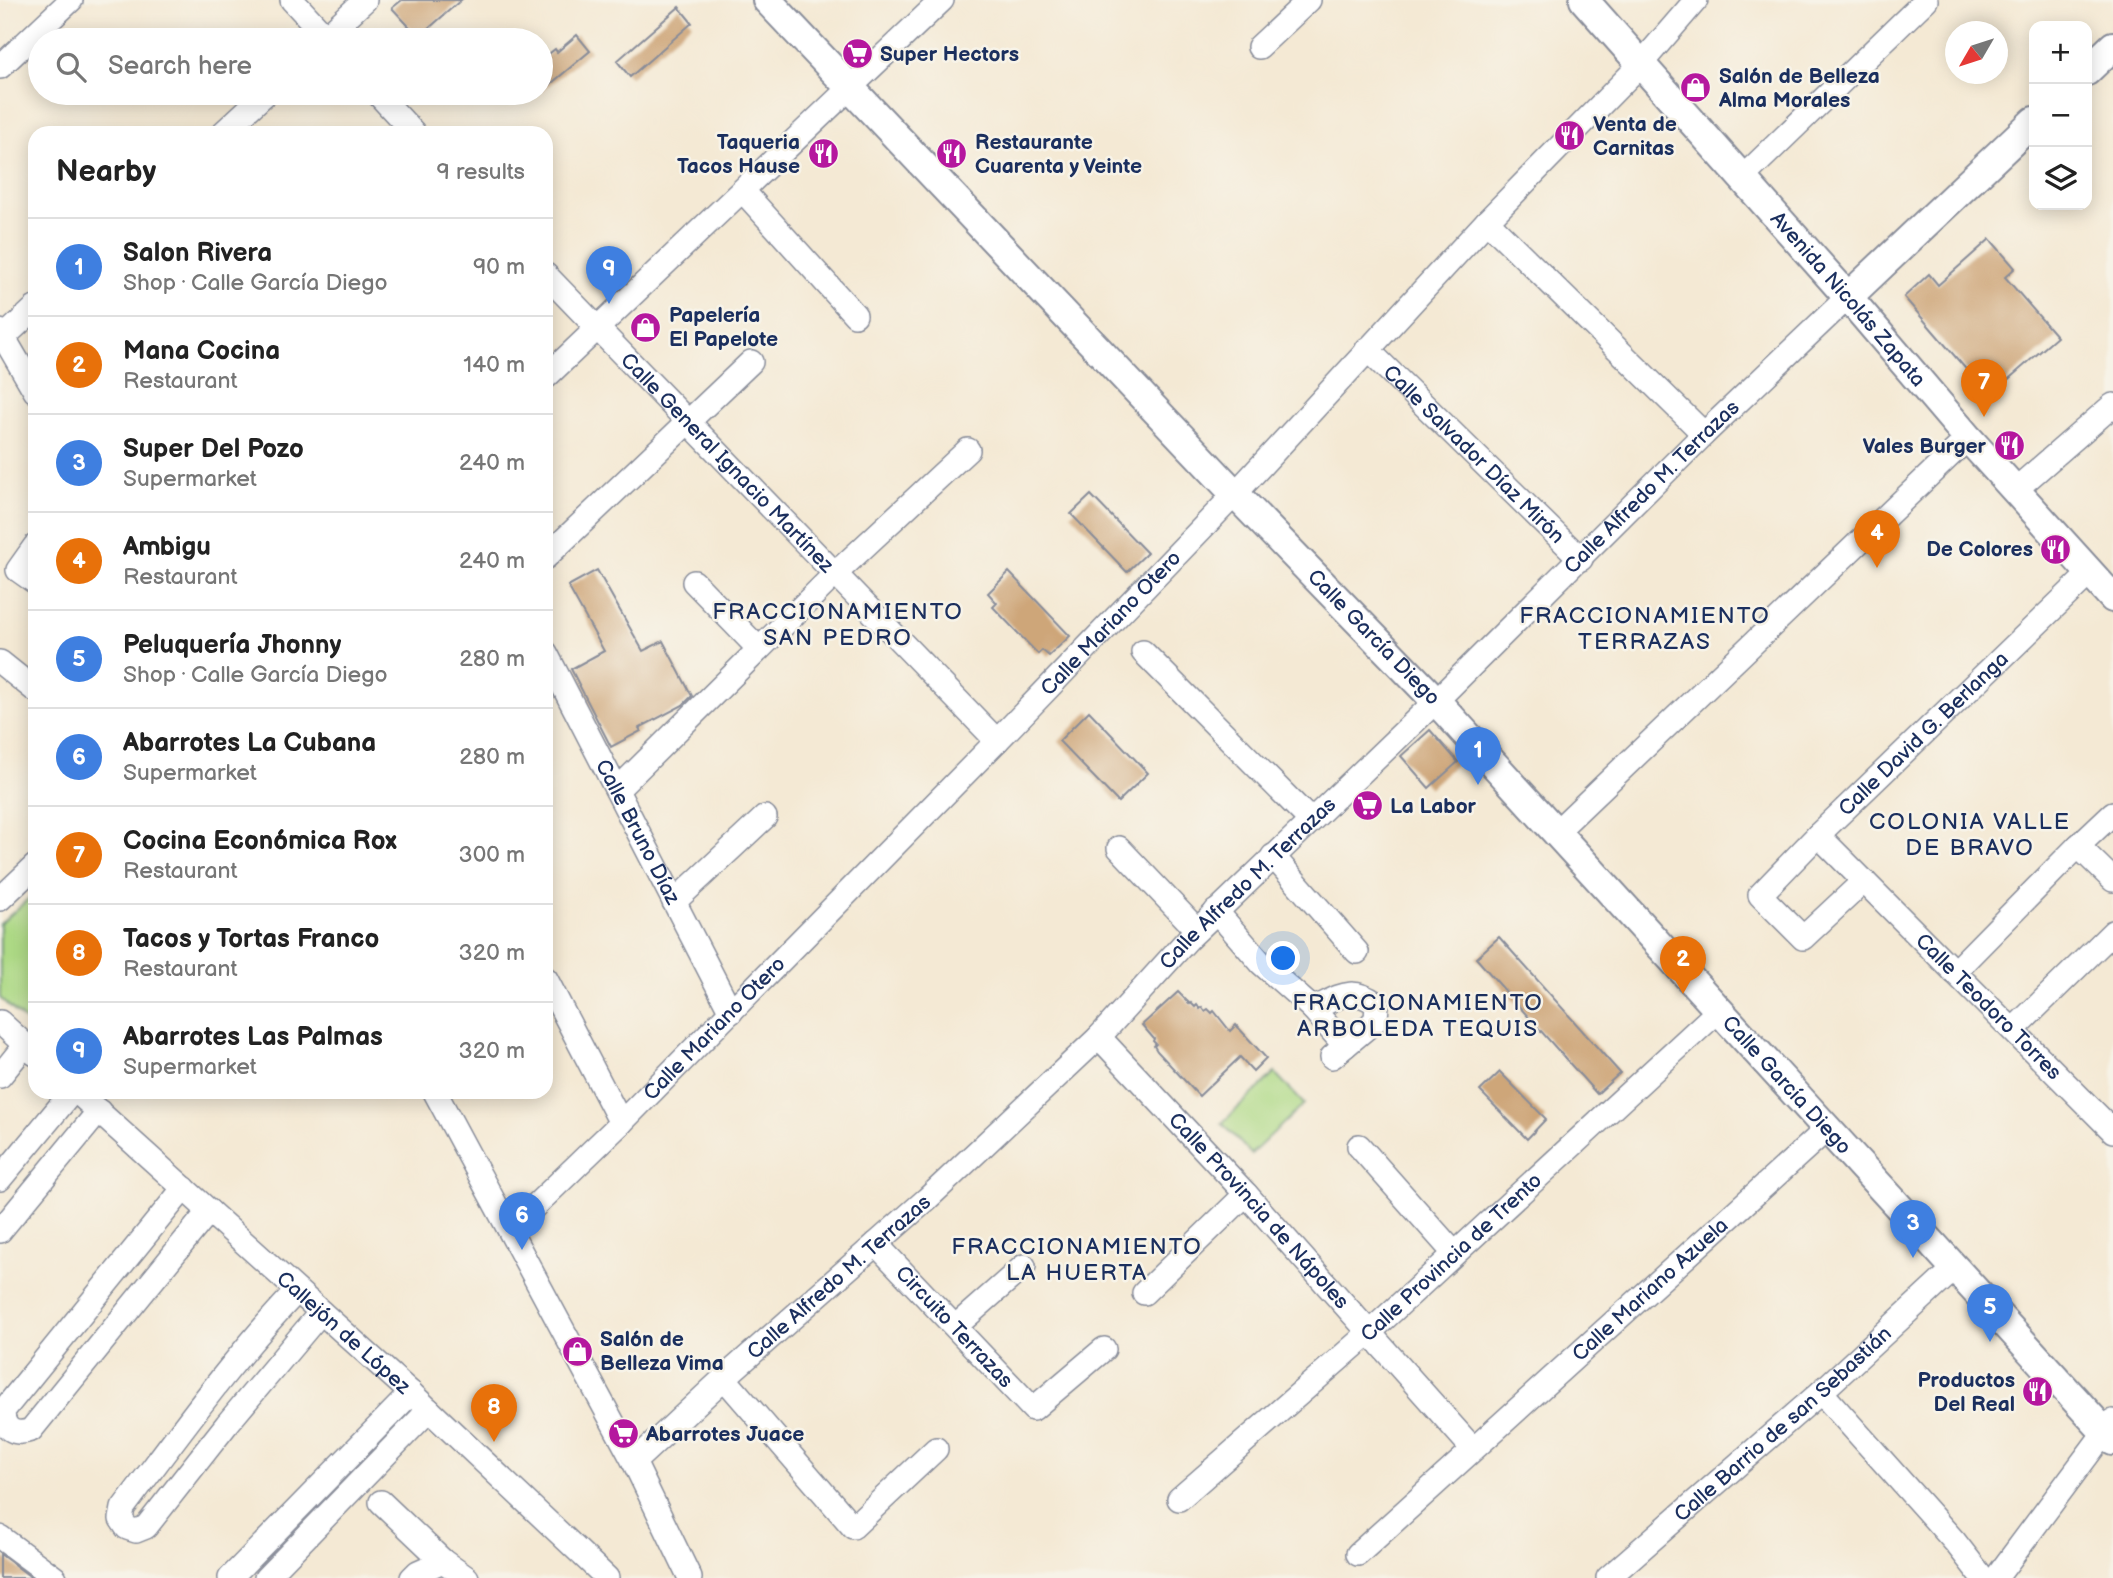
<!DOCTYPE html>
<meta charset="utf-8">
<style>
body{margin:0;font-family:"Balsamiq Sans",sans-serif;background:#f6f6f6;color:#222}
.controls{position:absolute;right:21px;top:21px;display:grid;overflow:hidden;border-radius:14px;box-shadow:0 4px 18px #0003}
.controls button{width:63px;height:63px;display:grid;place-items:center;padding:0;border:0;border-bottom:2px solid #e0e0e0;background:#fff;color:#222;font:35px sans-serif}
.compass{position:absolute;left:1945px;top:21px;width:63px;height:63px;border-radius:50%;background:#fff;box-shadow:0 4px 18px #0003;rotate:231deg}
.you{position:absolute;left:1284px;top:959px;width:24px;height:24px;margin:-18px;border:5px solid #fff;border-radius:50%;background:#1a73e8;box-shadow:0 0 0 10px #1a73e833}
.badge{display:grid;place-items:center;width:46px;height:46px;border-radius:50%;background:#b5179e;color:#fff;font-size:23px;font-weight:700}
.pin{position:absolute;translate:-50% -58px;filter:drop-shadow(0 2px 4px #0008)}
.pin::after{content:'';position:absolute;top:37px;width:24px;height:21px;background:inherit;clip-path:polygon(0 0,100% 0,50% 100%)}
.list{margin:0;padding:0;list-style:none}
h2{display:flex;justify-content:space-between;align-items:center;height:91px;margin:0;padding:0 28px;font-size:30px}
h2 small{font-size:23px;font-weight:400;color:#767676}
.list li{display:grid;grid-template-columns:46px 1fr auto;gap:21px;align-items:center;box-sizing:border-box;height:98px;padding:0 28px;border-top:2px solid #e0e0e0}
.list b{display:block;font-size:26px;white-space:nowrap}
.list p{margin:0;font-size:23px;white-space:nowrap;color:#767676}
.list em{font-size:23px;font-style:normal;color:#767676}
.icon{flex:none;width:38px;height:38px;fill:none;stroke:currentColor;stroke-width:2;stroke-linecap:round;stroke-linejoin:round}
.map{position:relative;flex:none;width:2113px;height:1578px;overflow:hidden}
.search{position:absolute;background:#fff;box-shadow:0 4px 18px #0003;left:28px;top:28px;width:525px;height:77px;display:flex;align-items:center;gap:18px;box-sizing:border-box;padding:0 24px;border-radius:38px;color:#767676;font-size:26px}
.panel{position:absolute;background:#fff;box-shadow:0 4px 18px #0003;left:28px;top:126px;width:525px;height:973px;border-radius:21px}
.map>svg:first-child{display:block}
</style>
<div class="map">
<svg width="2113" height="1578" viewBox="0 0 2113 1578">
<rect width="100%" height="100%" fill="#f7f3e8"/>
<filter id="ink" filterUnits="userSpaceOnUse"><feTurbulence type="fractalNoise" baseFrequency=".0143" numOctaves="2"/><feDisplacementMap in="SourceGraphic" scale="14" xChannelSelector="R" yChannelSelector="G"/><feConvolveMatrix kernelMatrix="1 2 1 2 8 2 1 2 1" color-interpolation-filters="sRGB"/></filter>
<filter id="wash" filterUnits="userSpaceOnUse"><feTurbulence type="fractalNoise" baseFrequency=".00686" numOctaves="4" result="noise"/><feDisplacementMap in="SourceGraphic" scale="28" xChannelSelector="R" yChannelSelector="G"/><feGaussianBlur stdDeviation="1.57" result="paint"/><feColorMatrix in="noise" values="0 0 0 0 0 0 0 0 0 0 0 0 0 0 0 0 0 1.4 0 .05"/><feComposite in="paint" operator="in"/></filter>
<g filter="url(#wash)">
<rect width="100%" height="100%" fill="#f4e9d4"/>
<path fill="#add985" stroke="#648472" stroke-width="2" d="M35,893v137l-35,-32v-74z
M1275,1073l29,31 -53,50 -29,-31z"/>
<g id="blocks">
<path fill="#cea679" d="M402,0h59l-42,37 -27,-29z
M679,7l13,16 -62,54 -13,-16z
M577,35l13,16 -49,41v-32l14,-11 2,3z
M1990,239l25,29 -10,9 52,60 -68,59 -85,-99 25,-23 9,11z
M1091,495l56,58 -20,19 -56,-58z
M597,570l46,81 20,-10 29,55 -9,9 -44,23 2,3 -30,16 -40,-78 33,-18 -36,-65z
M1009,572l61,64 -21,20 -7,-6 -4,4 -45,-47 4,-4 -9,-10z
M1089,711l59,62 -30,29 -59,-61z
M1430,730l28,32 -29,26 -28,-32z
M1499,937l121,136 -23,21 -121,-136z
M1178,992l12,12 1,-1 4,4 2,-2 3,4 2,-2 3,4 3,-2 4,4 2,-2 16,20 6,-6 30,33 -13,13 -13,-14 -41,39 -42,-45 -3,-5 2,-2 -3,-3 1,-2 -12,-14z
M1500,1072l46,47 -19,20 -47,-48z
M0,1554l32,24h-32z"/>
</g>
</g>
<g filter="url(#ink)">
<use href="#blocks" fill-opacity="0" stroke="#888c99" stroke-width="2"/>
<g fill="none" stroke-linecap="round" stroke-linejoin="round">
<defs>
<g id="minor">
<path d="M292,0l37,40"/>
<path d="M322,40l43,-40"/>
<path d="M1259,47l50,-47"/>
<path d="M0,67l71,-67"/>
<path d="M377,93l37,40"/>
<path d="M223,133l43,-40"/>
<path d="M1741,179l185,-179"/>
<path d="M743,191l112,124"/>
<path d="M1487,221l217,213"/>
<path id="s1" d="M546,275l451,466"/>
<path d="M0,331l35,60"/>
<path d="M4,337l31,-29"/>
<path id="s2" d="M1367,349l214,210"/>
<path d="M546,377l396,-377"/>
<path d="M2015,490l98,-85"/>
<path d="M35,546l-17,24 17,12"/>
<path d="M546,557l205,-195"/>
<path d="M694,582l65,67"/>
<path d="M1143,652l167,168"/>
<path id="s3" d="M546,653l185,359"/>
<path d="M0,662l35,28"/>
<path d="M617,790l219,-217 132,-123"/>
<path d="M1557,831l411,-393"/>
<path id="s4" d="M1818,835l295,296"/>
<path d="M2078,846l35,34"/>
<path d="M1119,848l78,82"/>
<path d="M1273,856l84,96"/>
<path id="s5" d="M1864,881l-61,57 -43,-43 58,-60 272,-262"/>
<path d="M0,899l35,-33"/>
<path d="M674,902l91,-85"/>
<path d="M1216,911l46,53 51,45 32,37"/>
<path d="M1954,972l124,-126 35,-33"/>
<path d="M546,979l75,144"/>
<path d="M1313,1009c27,-12 37,-24 64,-5l-1,16 -44,37"/>
<path d="M0,1022l35,32"/>
<path d="M2013,1030l100,-98"/>
<path id="s6" d="M1099,1037l147,157 227,255"/>
<path d="M0,1076l25,-31"/>
<path id="s7" d="M77,1092l334,301 196,185"/>
<path d="M435,1092l199,370 56,116"/>
<path d="M1359,1146l95,107"/>
<path d="M0,1179l72,-87"/>
<path d="M184,1188l-181,223c0,18 11,25 28,19l178,-219"/>
<path id="s8" d="M510,1230l111,-107 376,-382 238,-247 252,-273 153,-156 56,-65"/>
<path d="M0,1231l99,-120"/>
<path id="s9" d="M876,1244l157,165 71,-60"/>
<path d="M297,1291c-64,67 -118,143 -174,217l-2,11 6,9 9,3 10,-4 81,-103 94,-112"/>
<path d="M1144,1293l102,-99"/>
<path d="M956,1326l68,-60"/>
<path d="M724,1378l129,149 83,-78"/>
<path d="M1821,1392l134,150 28,36"/>
<path id="s10" d="M634,1462l90,-84 203,-179 172,-162 89,-98 248,-238 268,-267 144,-137"/>
<path id="s11" d="M1179,1499l191,-167 349,-322"/>
<path d="M381,1502l62,59 24,17"/>
<path d="M0,1537l55,41"/>
<path id="s12" d="M1358,1554l469,-425"/>
<path d="M230,1578l181,-185"/>
<path d="M266,1578l163,-168"/>
<path d="M412,1578l6,-6 25,-11"/>
<path id="s13" d="M1608,1578l213,-186 133,-123"/>
<path d="M1996,1578l117,-157"/>
</g>
<g id="tertiary">
<path id="s14" d="M767,0l468,494 201,207 677,740"/>
<path id="s15" d="M1584,0l264,297 120,141 145,160"/>
<path d="M2087,71l26,-25"/>
<path d="M1848,297l186,-176"/>
</g>
</defs>
<use href="#minor" stroke="#888c99" stroke-width="26"/>
<use href="#tertiary" stroke="#888c99" stroke-width="32"/>
<use href="#minor" stroke="#fff" stroke-width="23"/>
<use href="#tertiary" stroke="#fff" stroke-width="28"/>
</g>
</g>
<defs>
<symbol id="supermarket-disc" viewBox="-11 -11 22 22"><circle r="9.5" fill="#b5179e" stroke="#f7f3e8"/><path d="M-6-5.5h2.5l.6 2H6L4.5 2H-2.5L-4.4-4H-6ZM-1.5 3.2a1.3 1.3 0 1 0 .1 0ZM3 3.2a1.3 1.3 0 1 0 .1 0Z" fill="#fff"/></symbol>
<symbol id="shop-disc" viewBox="-11 -11 22 22"><circle r="9.5" fill="#b5179e" stroke="#f7f3e8"/><path d="M-5-2.5h2.3a2.7 3.5 0 0 1 5.4 0H5L5.5 6h-11ZM-1.5-2.5h3a1.5 2.3 0 0 0-3 0Z" fill="#fff"/></symbol>
<symbol id="restaurant-disc" viewBox="-11 -11 22 22"><circle r="9.5" fill="#b5179e" stroke="#f7f3e8"/><path d="M-5-6h1v4h1v-4h1v4h1v-4h1v5L-1.5 .5V6h-2V.5L-5-1ZM5-6V6H3V1.5H1.5Q1.5-4 5-6Z" fill="#fff"/></symbol>
</defs>
<g fill-rule="evenodd">
<use href="#supermarket-disc" x="840" y="36" width="35" height="35"/>
<use href="#shop-disc" x="1678" y="70" width="35" height="35"/>
<use href="#restaurant-disc" x="1552" y="118" width="35" height="35"/>
<use href="#restaurant-disc" x="806" y="136" width="35" height="35"/>
<use href="#restaurant-disc" x="934" y="136" width="35" height="35"/>
<use href="#shop-disc" x="628" y="310" width="35" height="35"/>
<use href="#restaurant-disc" x="1992" y="428" width="35" height="35"/>
<use href="#restaurant-disc" x="2038" y="532" width="35" height="35"/>
<use href="#supermarket-disc" x="1350" y="788" width="35" height="35"/>
<use href="#shop-disc" x="560" y="1334" width="35" height="35"/>
<use href="#restaurant-disc" x="2020" y="1374" width="35" height="35"/>
<use href="#supermarket-disc" x="606" y="1416" width="35" height="35"/>
</g>
<g text-anchor="middle" dominant-baseline="central" stroke-width="5" stroke-linejoin="round" paint-order="stroke">
<g font-size="21" font-weight="bold" fill="#1b2f5e" stroke="#f7f3e8" text-anchor="start">
<text x="880" y="54">Super Hectors</text>
<text x="1719" y="76">Salón de Belleza<tspan x="1719" dy="24">Alma Morales</tspan></text>
<text x="1593" y="124">Venta de<tspan x="1593" dy="24">Carnitas</tspan></text>
<text x="800" y="142" text-anchor="end">Taqueria<tspan x="800" dy="24">Tacos Hause</tspan></text>
<text x="975" y="142">Restaurante<tspan x="975" dy="24">Cuarenta y Veinte</tspan></text>
<text x="669" y="315">Papelería<tspan x="669" dy="24">El Papelote</tspan></text>
<text x="1986" y="446" text-anchor="end">Vales Burger</text>
<text x="2033" y="549" text-anchor="end">De Colores</text>
<text x="1390" y="806">La Labor</text>
<text x="600" y="1339">Salón de<tspan x="600" dy="24">Belleza Vima</tspan></text>
<text x="2015" y="1380" text-anchor="end">Productos<tspan x="2015" dy="24">Del Real</tspan></text>
<text x="646" y="1434">Abarrotes Juace</text>
</g>
<g font-size="21" fill="#1b2f5e" stroke="#f7f3e8">
<text stroke="none"><textPath href="#s15" startOffset="399">Avenida Nicolás Zapata</textPath></text>
<text stroke="none"><textPath href="#s2" startOffset="150">Calle Salvador Díaz Mirón</textPath></text>
<text stroke="none"><textPath href="#s1" startOffset="261">Calle General Ignacio Martínez</textPath></text>
<text stroke="none"><textPath href="#s10" startOffset="1410">Calle Alfredo M. Terrazas</textPath></text>
<text stroke="none"><textPath href="#s8" startOffset="854">Calle Mariano Otero</textPath></text>
<text stroke="none"><textPath href="#s14" startOffset="880">Calle García Diego</textPath></text>
<text stroke="none"><textPath href="#s5" startOffset="374">Calle David G. Berlanga</textPath></text>
<text stroke="none"><textPath href="#s3" startOffset="201">Calle Bruno Díaz</textPath></text>
<text stroke="none"><textPath href="#s10" startOffset="844">Calle Alfredo M. Terrazas</textPath></text>
<text stroke="none"><textPath href="#s4" startOffset="242">Calle Teodoro Torres</textPath></text>
<text stroke="none"><textPath href="#s8" startOffset="287">Calle Mariano Otero</textPath></text>
<text stroke="none"><textPath href="#s14" startOffset="1489">Calle García Diego</textPath></text>
<text stroke="none"><textPath href="#s6" startOffset="236">Calle Provincia de Nápoles</textPath></text>
<text stroke="none"><textPath href="#s11" startOffset="364">Calle Provincia de Trento</textPath></text>
<text stroke="none"><textPath href="#s10" startOffset="276">Calle Alfredo M. Terrazas</textPath></text>
<text stroke="none"><textPath href="#s12" startOffset="394">Calle Mariano Azuela</textPath></text>
<text stroke="none"><textPath href="#s9" startOffset="114">Circuito Terrazas</textPath></text>
<text stroke="none"><textPath href="#s7" startOffset="359">Callejón de López</textPath></text>
<text stroke="none"><textPath href="#s13" startOffset="233">Calle Barrio de san Sebastián</textPath></text>
</g>
<g font-size="23" letter-spacing="2" fill="#1b2f5e" stroke="#f7f3e8">
<text x="838" y="612">FRACCIONAMIENTO<tspan x="838" dy="26">SAN PEDRO</tspan></text>
<text x="1645" y="616">FRACCIONAMIENTO<tspan x="1645" dy="26">TERRAZAS</tspan></text>
<text x="1970" y="822">COLONIA VALLE<tspan x="1970" dy="26">DE BRAVO</tspan></text>
<text x="1418" y="1003">FRACCIONAMIENTO<tspan x="1418" dy="26">ARBOLEDA TEQUIS</tspan></text>
<text x="1077" y="1247">FRACCIONAMIENTO<tspan x="1077" dy="26">LA HUERTA</tspan></text>
</g>
</g>
</svg>
<div class="controls">
<button>+</button>
<button>−</button>
<button><svg class="icon" aria-label="layers" viewBox="0 0 24 24"><path d="M12 4l9 5-9 5-9-5zM3 14l9 5 9-5"/></svg></button>
</div>
<svg class="compass" viewBox="-18 -18 36 36"><path d="M0-13l5 13h-10z" fill="#e53935"/><path d="M0 13l5-13h-10z" fill="#767676"/></svg>
<div class="you"></div>
<div class="pin badge" style="left:1478px;top:785px;background:#3f7fe0">1</div>
<div class="pin badge" style="left:1683px;top:994px;background:#e8710a">2</div>
<div class="pin badge" style="left:1913px;top:1258px;background:#3f7fe0">3</div>
<div class="pin badge" style="left:1877px;top:568px;background:#e8710a">4</div>
<div class="pin badge" style="left:1990px;top:1342px;background:#3f7fe0">5</div>
<div class="pin badge" style="left:522px;top:1250px;background:#3f7fe0">6</div>
<div class="pin badge" style="left:1984px;top:417px;background:#e8710a">7</div>
<div class="pin badge" style="left:494px;top:1442px;background:#e8710a">8</div>
<div class="pin badge" style="left:609px;top:304px;background:#3f7fe0">9</div>
<div class="search"><svg class="icon" aria-label="search" viewBox="0 0 24 24"><circle cx="10" cy="10" r="6"/><path d="M15 15l6 6"/></svg>Search here</div>
<section class="panel">
<h2>Nearby<small>9 results</small></h2>
<ul class="list">
<li><span class="badge" style="background:#3f7fe0">1</span><div><b>Salon Rivera</b><p>Shop · Calle García Diego</p></div><em>90 m</em></li>
<li><span class="badge" style="background:#e8710a">2</span><div><b>Mana Cocina</b><p>Restaurant</p></div><em>140 m</em></li>
<li><span class="badge" style="background:#3f7fe0">3</span><div><b>Super Del Pozo</b><p>Supermarket</p></div><em>240 m</em></li>
<li><span class="badge" style="background:#e8710a">4</span><div><b>Ambigu</b><p>Restaurant</p></div><em>240 m</em></li>
<li><span class="badge" style="background:#3f7fe0">5</span><div><b>Peluquería Jhonny</b><p>Shop · Calle García Diego</p></div><em>280 m</em></li>
<li><span class="badge" style="background:#3f7fe0">6</span><div><b>Abarrotes La Cubana</b><p>Supermarket</p></div><em>280 m</em></li>
<li><span class="badge" style="background:#e8710a">7</span><div><b>Cocina Económica Rox</b><p>Restaurant</p></div><em>300 m</em></li>
<li><span class="badge" style="background:#e8710a">8</span><div><b>Tacos y Tortas Franco</b><p>Restaurant</p></div><em>320 m</em></li>
<li><span class="badge" style="background:#3f7fe0">9</span><div><b>Abarrotes Las Palmas</b><p>Supermarket</p></div><em>320 m</em></li>
</ul>
</section>
</div>
